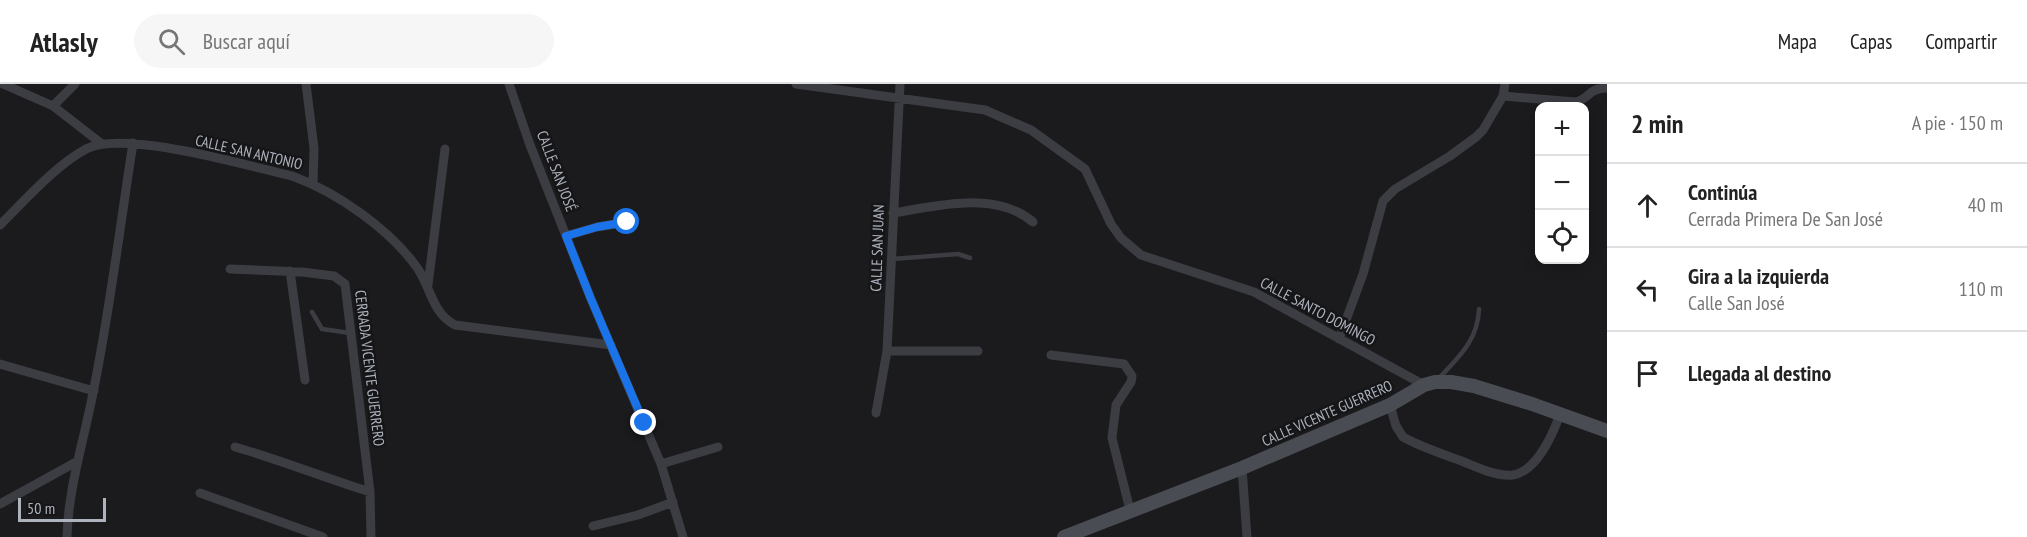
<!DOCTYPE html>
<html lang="es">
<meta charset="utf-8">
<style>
body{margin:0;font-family:"PT Sans Narrow",sans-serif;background:#f6f6f6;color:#222}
.controls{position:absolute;right:18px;top:18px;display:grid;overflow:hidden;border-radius:12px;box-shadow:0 3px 15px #0003}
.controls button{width:54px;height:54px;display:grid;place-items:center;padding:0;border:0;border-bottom:2px solid #e0e0e0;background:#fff;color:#222;font:30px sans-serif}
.scale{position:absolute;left:18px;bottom:15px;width:88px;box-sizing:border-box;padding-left:6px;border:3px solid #adb3bd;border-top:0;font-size:16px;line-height:21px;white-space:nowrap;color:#adb3bd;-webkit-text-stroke:4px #161618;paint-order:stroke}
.stop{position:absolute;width:18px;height:18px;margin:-14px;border:4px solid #1a73e8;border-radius:50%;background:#fff}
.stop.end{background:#1a73e8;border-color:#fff;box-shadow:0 2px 6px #0008}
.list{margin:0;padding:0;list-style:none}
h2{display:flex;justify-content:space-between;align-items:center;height:78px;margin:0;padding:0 24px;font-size:26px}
h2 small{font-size:20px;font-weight:400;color:#767676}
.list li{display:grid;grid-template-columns:39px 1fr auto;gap:18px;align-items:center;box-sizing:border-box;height:84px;padding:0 24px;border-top:2px solid #e0e0e0}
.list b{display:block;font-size:22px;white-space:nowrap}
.list p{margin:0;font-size:20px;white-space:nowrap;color:#767676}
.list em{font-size:20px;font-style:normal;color:#767676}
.icon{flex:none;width:33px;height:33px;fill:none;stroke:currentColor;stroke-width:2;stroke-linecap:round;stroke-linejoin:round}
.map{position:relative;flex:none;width:1607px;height:453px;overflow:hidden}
header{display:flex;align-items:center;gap:36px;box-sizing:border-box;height:84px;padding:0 30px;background:#fff;border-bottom:2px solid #e0e0e0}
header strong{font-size:28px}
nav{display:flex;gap:33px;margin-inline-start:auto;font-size:21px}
.search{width:420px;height:54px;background:#f6f6f6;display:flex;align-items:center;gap:15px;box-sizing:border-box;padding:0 21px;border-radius:33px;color:#767676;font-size:22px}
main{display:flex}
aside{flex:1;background:#fff}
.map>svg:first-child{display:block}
</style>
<header>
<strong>Atlasly</strong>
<div class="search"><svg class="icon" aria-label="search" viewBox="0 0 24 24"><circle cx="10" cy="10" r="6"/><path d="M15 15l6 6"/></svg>Buscar aquí</div>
<nav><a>Mapa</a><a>Capas</a><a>Compartir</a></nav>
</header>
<main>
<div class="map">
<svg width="1607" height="453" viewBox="0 0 1607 453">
<rect width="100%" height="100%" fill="#1b1b1d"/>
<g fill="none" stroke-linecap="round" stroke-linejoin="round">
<path stroke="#3b3d43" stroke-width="4.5" d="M892,175l66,-5 12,4
M312,228l10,17 28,4
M1439,294c20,-21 39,-38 40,-69"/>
<path stroke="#3b3d43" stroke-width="9" d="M3,0l50,22 49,38
M306,0l8,64 -1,36
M509,0l21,61 61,154 70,165 22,73
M796,0l189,26 46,20 54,39 26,55 10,14 20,17 113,37 170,93
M1503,12l72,6c15,-3 13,-14 32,-14
M53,22l22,-22
M893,129c43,-7 103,-23 140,9
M0,141c24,-24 56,-60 86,-76 38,-20 162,17 206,27 45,16 99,54 126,93 13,20 15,45 37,56l156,20
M566,152l31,-9 30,-5
M230,185l72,3 32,4 11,8 25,208 1,45
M290,187l15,109
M428,201l17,-136
M1339,255l24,-65 20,-73 12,-12 55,-33 26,-19 7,-7 20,-34 2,-12
M887,267h91
M1051,271l73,9 8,12 -1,6 -15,23 -4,33 18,72
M0,280l94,27
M1390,321l6,21 7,11c18,10 37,16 56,23 16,6 36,17 54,15 24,-4 40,-41 47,-61
M876,329l11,-62 13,-267
M235,363c46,13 90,31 135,45
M661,380l57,-17
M1242,384l5,69
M200,409l123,44
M0,420l78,-43
M593,442l45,-11 35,-13
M67,453c1,-48 17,-97 26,-144 17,-83 27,-167 40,-250"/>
<path stroke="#494c53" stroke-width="14" d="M1064,453l178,-69 148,-63 34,-20 11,-3h16l23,4 58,18 75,27"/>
</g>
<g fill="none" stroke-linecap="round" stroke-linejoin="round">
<path stroke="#1a73e8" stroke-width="8" d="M627,138l-30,5 -31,9 25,63 53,124"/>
</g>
<g text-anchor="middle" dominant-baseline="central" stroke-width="5" stroke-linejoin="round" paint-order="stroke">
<g font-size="15" fill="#adb3bd" stroke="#161618">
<text transform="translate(249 68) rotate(13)">CALLE SAN ANTONIO</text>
<text transform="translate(557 87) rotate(69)">CALLE SAN JOSÉ</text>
<text transform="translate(877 164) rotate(-88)">CALLE SAN JUAN</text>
<text transform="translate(1318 227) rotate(28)">CALLE SANTO DOMINGO</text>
<text transform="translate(370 284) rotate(83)">CERRADA VICENTE GUERRERO</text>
<text transform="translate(1327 329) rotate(-24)">CALLE VICENTE GUERRERO</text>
</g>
</g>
</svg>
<div class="controls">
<button>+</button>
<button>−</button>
<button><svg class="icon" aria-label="locate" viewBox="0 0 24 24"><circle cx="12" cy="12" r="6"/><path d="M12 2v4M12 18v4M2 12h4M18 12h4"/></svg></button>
</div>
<div class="scale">50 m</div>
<div class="stop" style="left:627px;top:138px"></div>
<div class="stop end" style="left:644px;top:339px"></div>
</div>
<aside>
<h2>2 min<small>A pie · 150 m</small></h2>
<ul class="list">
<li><svg class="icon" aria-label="ahead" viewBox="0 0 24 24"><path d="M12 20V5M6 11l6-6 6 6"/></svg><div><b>Continúa</b><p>Cerrada Primera De San José</p></div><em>40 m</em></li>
<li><svg class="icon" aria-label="left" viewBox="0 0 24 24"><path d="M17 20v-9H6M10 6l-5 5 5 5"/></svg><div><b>Gira a la izquierda</b><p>Calle San José</p></div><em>110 m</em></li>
<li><svg class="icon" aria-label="arrive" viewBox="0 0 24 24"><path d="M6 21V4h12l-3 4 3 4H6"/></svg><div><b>Llegada al destino</b></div></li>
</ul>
</aside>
</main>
